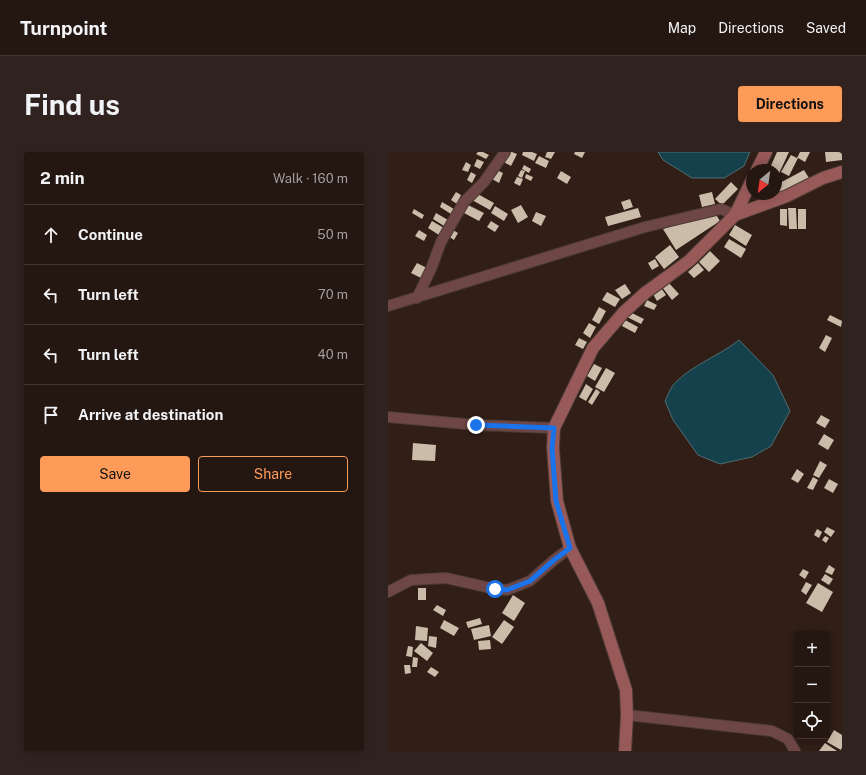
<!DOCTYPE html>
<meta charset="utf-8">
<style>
body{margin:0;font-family:"Public Sans",sans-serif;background:#30231f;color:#f1f3f6}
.controls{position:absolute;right:12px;bottom:12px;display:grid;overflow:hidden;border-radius:4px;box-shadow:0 2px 10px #0003}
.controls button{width:36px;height:36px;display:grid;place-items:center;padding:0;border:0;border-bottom:1px solid #413531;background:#241611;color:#f1f3f6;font:20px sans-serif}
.compass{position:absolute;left:358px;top:12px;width:36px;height:36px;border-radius:50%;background:#241611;box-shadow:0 2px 10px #0003;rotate:209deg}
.stop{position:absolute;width:12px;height:12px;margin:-9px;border:3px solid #1a73e8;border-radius:50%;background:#fff}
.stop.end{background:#1a73e8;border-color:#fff;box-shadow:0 1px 4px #0008}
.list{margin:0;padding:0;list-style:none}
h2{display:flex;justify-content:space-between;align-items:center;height:52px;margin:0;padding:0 16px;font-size:17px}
h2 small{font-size:13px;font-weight:400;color:#a39f9f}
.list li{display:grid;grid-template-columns:26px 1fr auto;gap:12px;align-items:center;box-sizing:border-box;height:60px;padding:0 16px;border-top:1px solid #413531}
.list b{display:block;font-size:15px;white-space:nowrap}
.list em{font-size:13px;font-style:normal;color:#a39f9f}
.actions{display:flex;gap:8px;padding:12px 16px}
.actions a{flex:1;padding:9px 0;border:1px solid #fe9b59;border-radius:4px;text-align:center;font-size:14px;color:#fe9b59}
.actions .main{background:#fe9b59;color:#111}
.icon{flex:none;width:22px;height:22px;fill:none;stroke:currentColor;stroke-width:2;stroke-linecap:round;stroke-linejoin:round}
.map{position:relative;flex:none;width:454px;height:599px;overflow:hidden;border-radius:4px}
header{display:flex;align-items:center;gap:24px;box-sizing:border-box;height:56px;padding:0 20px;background:#241611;border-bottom:1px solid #413531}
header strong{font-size:19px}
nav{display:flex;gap:22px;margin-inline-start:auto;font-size:14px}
.intro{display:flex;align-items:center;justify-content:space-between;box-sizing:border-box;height:96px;padding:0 24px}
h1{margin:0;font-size:28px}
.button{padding:10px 18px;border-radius:4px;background:#fe9b59;color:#111;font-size:14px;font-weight:700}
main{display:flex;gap:24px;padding:0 24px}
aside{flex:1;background:#241611;border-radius:4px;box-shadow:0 2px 10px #0003}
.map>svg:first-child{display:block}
</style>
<header>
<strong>Turnpoint</strong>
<nav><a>Map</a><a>Directions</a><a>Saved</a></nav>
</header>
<div class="intro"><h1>Find us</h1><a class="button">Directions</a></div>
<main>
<aside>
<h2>2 min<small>Walk · 160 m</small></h2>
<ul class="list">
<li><svg class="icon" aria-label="ahead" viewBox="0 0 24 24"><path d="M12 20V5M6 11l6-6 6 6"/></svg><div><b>Continue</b></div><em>50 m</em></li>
<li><svg class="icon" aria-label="left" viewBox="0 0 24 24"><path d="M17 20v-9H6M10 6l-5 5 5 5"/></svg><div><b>Turn left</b></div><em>70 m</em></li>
<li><svg class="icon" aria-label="left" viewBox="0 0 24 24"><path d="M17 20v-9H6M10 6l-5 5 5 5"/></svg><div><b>Turn left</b></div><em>40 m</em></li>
<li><svg class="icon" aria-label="arrive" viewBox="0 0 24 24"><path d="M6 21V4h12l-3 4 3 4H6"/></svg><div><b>Arrive at destination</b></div></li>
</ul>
<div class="actions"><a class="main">Save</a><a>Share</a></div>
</aside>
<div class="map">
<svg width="454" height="599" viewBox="0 0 454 599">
<rect width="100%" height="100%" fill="#301e17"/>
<path fill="#14414b" stroke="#516d72" d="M270,0h92l-6,14 -20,12h-32l-29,-18z
M351,188l34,35 17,36 -19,35 -19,11 -32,7 -22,-9 -25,-35 -8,-19c3,-6 6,-15 11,-19 18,-18 43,-26 63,-42z"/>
<path fill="#cbbca9" d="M90,0h5l6,3 -3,4 -10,-5z
M119,0h5l5,2 -6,12 -9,-5z
M135,0h9l5,2 -3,7 -12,-6z
M159,0h8l-4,7 -6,-2z
M187,0h10l-3,6 -8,-4z
M389,0h12l-13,28v-10h-7z
M412,0h10l-5,10 -7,-4 -9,18 -8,-4 10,-17 6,3z
M437,0h17v8l-16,2z
M151,4l10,5 -3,7 -11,-5z
M89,7l7,3 -4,7 -6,-3z
M78,10l5,3 -3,7 -6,-2z
M136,13l7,4 -2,4 -7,-4z
M109,18l6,3 -4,10 -7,-4z
M133,18l4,1 -3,7 -4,-2z
M416,18l5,8 -43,22 -3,-6h13v-9z
M173,19l10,6 -4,7 -10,-6z
M83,20l5,3 -4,8 -5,-3z
M138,22l7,3 -2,4 -6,-3z
M129,25l6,2 -3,7 -6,-3z
M343,30l7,7 -16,16 -7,-6z
M68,40l5,3 -4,9 -6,-4z
M324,40l3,12 -13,3 -3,-12z
M88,41l18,10 -4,7 -18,-10z
M242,47l3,8 -9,3 -3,-8z
M54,50l12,7 -3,5 -11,-7z
M80,53l16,8 -5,8 -15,-8z
M133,53l7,12 -10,6 -7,-13z
M107,54l13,8 -4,7 -13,-8z
M250,56l3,9 -33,9 -3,-9z
M400,56h8l1,21h-8z
M26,57l10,6 -2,4 -10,-6z
M392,57h7v17l-7,-1z
M410,57h8v20h-8z
M148,60l10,4 -5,10 -9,-5z
M48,61l12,7 -4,6 -11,-7z
M327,61l5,8 -44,29 -13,-21z
M44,69l12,7 -5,7 -11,-7z
M103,69l8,5 -4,6 -8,-5z
M347,73l17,10 -6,11 -17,-11z
M63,77l7,4 -4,7 -6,-4z
M31,78l8,5 -3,6 -9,-5z
M341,87l17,10 -5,9 -17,-11z
M282,93l9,12 -15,12 -9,-12z
M322,99l10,10 -11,11 -10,-10z
M267,107l4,7 -7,4 -4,-7z
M29,111l12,6 -6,10 -12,-6z
M310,111l6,7 -10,8 -6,-6z
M280,130l11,12 -7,6 -10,-13z
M237,132l6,9 -9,6 -7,-9z
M273,136l5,7 -9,6 -4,-7z
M219,140l13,7 -5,8 -13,-7z
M259,148l10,5 -3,5 -10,-4z
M211,155l7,4 -7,13 -7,-4z
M242,160l14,7 -3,5 -14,-7z
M442,163l12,6 -1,6 -14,-7z
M237,168l13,7 -3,6 -13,-7z
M201,171l7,4 -6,11 -7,-5z
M438,183l6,3 -7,14 -6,-4z
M191,186l8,4 -4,7 -8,-4z
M206,212l8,4 -7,13 -8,-5z
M218,216l9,5 -11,19 -9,-5z
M198,232l7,5 -7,12 -7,-4z
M208,237l4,3 -8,13 -4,-3z
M433,263l9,5 -5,8 -9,-5z
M436,282l10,6 -6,10 -10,-6z
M25,291l23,2 -1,16 -23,-1z
M432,309l7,4 -8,13 -6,-3z
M409,317l7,5 -6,9 -7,-4z
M425,325l5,3 -5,10 -6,-2z
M441,327l9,5 -5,9 -9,-5z
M439,375l8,4 -4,6 -7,-5z
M429,377l5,3 -3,6 -5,-3z
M437,384l4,2 -3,5 -4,-3z
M441,413l6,4 -3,6 -7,-3z
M415,417l6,3 -4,7 -6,-4z
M437,422l8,5 -4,6 -8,-5z
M418,430l6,3 -6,10 -5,-4z
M430,431l15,9 -11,20 -16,-9z
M30,436h8v12h-8z
M125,443l12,8 -11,18 -12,-8z
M49,453l9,5 -3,6 -10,-6z
M92,466l2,6 -14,4 -2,-6z
M56,468l15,8 -5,8 -14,-8z
M116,468l10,7 -12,17 -10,-7z
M101,473l2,11 -17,4 -3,-11z
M28,474l12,2 -1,13 -12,-1z
M41,484l8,1 -1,11 -8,-2z
M102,488l1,9 -12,1 -1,-9z
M33,491l12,10 -6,8 -13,-10z
M20,494l5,1 -1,10 -6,-1z
M25,505l5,1 -1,9h-5z
M16,513h6l1,8 -6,1z
M43,515l8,5 -4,5 -8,-5z
M446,578l8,5v13l-1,2 -14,-8z
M437,591l12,8h-18z"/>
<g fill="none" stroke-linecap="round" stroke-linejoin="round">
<defs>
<path id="street" d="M29,146l14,-29 10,-27 23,-40 20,-20 21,-30
M0,154l257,-79 76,-18 14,6
M0,265l88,8 78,3
M0,440l23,-12 35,-2 49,11 12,1 23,-9 24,-21 16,-12
M239,563l145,16 16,8 7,12"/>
<path id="secondary" d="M369,18l9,-18
M347,63l17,-35
M237,599l2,-36 -1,-25 -28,-87 -28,-55 -13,-47 -4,-53 1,-20 39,-80 31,-36 21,-19 44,-32 46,-46 52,-19 36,-18 19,-6"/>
</defs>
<use href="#street" stroke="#4c3b34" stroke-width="12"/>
<use href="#secondary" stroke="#4c3b34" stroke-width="14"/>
<use href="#street" stroke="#6f4646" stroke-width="10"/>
<use href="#secondary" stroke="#985959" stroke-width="12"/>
</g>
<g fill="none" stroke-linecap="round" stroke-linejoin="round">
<path stroke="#1a73e8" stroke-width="5" d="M88,273l78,3 -2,20 4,53 14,47 -16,12 -24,21 -23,9 -12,-1"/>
</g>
</svg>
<div class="controls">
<button>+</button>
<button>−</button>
<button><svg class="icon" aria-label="locate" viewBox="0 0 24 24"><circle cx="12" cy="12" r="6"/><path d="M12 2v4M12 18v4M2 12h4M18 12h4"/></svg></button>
</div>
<svg class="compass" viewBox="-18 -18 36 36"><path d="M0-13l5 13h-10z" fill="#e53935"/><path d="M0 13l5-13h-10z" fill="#a39f9f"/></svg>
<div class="stop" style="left:107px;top:437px"></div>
<div class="stop end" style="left:88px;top:273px"></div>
</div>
</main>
